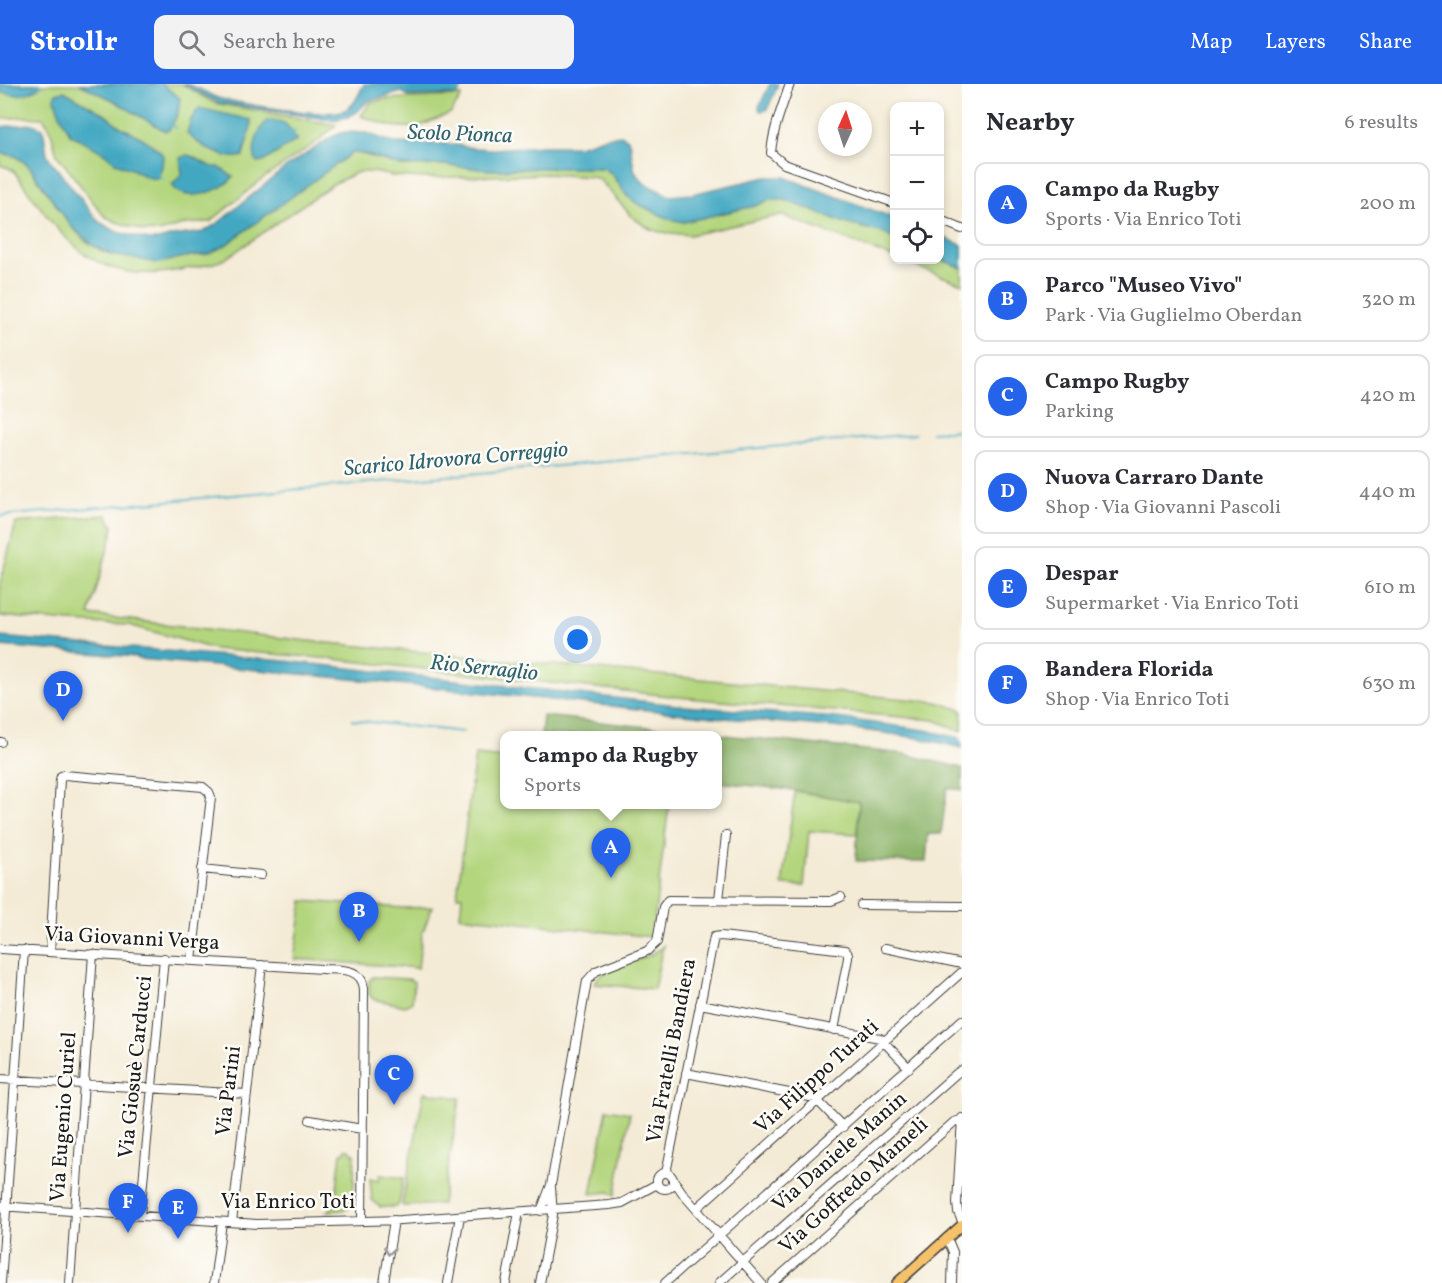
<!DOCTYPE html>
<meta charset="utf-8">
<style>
body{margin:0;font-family:Vollkorn,serif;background:#f2f2f3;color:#2b2b33}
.controls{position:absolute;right:18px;top:18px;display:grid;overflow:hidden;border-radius:12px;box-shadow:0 3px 9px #0003}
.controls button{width:54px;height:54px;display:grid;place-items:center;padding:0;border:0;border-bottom:2px solid #e1e1e2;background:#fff;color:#2b2b33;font:30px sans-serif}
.compass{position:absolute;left:818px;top:18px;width:54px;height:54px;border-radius:50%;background:#fff;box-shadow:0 3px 9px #0003;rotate:3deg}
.you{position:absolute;left:578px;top:556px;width:21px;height:21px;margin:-15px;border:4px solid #fff;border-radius:50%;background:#1a73e8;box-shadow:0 0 0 9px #1a73e833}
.badge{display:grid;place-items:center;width:39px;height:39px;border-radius:50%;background:#2563eb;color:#fff;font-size:20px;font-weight:700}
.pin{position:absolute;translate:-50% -50px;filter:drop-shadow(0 2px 3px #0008)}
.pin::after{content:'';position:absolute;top:32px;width:21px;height:18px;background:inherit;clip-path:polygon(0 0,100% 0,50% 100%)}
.popup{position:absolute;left:500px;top:647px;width:222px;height:78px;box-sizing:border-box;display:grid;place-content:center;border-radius:12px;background:#fff;filter:drop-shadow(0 2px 4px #0005);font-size:20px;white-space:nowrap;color:#7c7c81}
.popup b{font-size:22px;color:#2b2b33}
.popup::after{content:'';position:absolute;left:50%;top:100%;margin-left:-12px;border:12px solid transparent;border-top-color:#fff}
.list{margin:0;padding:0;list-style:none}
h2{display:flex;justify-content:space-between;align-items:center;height:78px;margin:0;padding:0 24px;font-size:26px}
h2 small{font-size:20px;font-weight:400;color:#7c7c81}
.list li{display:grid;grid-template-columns:39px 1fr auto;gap:18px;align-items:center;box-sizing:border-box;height:84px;margin:0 12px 12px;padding:0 12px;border:2px solid #e1e1e2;border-radius:12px}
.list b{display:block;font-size:22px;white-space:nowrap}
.list p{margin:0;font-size:20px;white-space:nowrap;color:#7c7c81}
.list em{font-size:20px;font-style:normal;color:#7c7c81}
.icon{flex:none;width:33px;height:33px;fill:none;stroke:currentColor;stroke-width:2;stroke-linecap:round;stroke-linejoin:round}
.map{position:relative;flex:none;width:962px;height:1199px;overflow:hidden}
header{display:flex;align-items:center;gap:36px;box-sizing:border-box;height:84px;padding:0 30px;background:#2563eb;color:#fff}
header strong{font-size:28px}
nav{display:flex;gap:33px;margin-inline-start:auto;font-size:21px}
.search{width:420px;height:54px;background:#f2f2f3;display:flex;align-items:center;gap:15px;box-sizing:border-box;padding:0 21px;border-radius:12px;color:#7c7c81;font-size:22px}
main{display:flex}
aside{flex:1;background:#fff}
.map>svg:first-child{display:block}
</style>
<header>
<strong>Strollr</strong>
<div class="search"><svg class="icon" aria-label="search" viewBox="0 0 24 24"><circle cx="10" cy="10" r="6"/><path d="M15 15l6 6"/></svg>Search here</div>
<nav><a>Map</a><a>Layers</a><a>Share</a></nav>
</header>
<main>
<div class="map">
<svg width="962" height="1199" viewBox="0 0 962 1199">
<rect width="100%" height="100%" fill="#fdfcf7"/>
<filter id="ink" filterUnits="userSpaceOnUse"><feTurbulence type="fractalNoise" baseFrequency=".0167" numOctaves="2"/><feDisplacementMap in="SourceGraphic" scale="12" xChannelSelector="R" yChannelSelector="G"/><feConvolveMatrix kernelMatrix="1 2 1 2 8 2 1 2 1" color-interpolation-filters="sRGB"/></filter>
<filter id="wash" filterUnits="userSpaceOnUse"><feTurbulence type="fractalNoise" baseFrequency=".008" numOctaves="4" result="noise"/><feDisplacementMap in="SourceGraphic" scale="24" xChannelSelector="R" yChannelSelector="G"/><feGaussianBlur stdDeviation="1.35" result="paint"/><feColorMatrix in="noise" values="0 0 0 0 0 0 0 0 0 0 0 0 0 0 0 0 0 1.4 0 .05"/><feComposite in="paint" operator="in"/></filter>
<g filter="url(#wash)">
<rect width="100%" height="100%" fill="#f4ebd6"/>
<path fill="#b3d57d" stroke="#68784c" stroke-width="1.5" d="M0,0h182l32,19 122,22 -18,16 -57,39 -51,42 -23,2 -28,8 -15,-1 -28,-9 -12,-6 -47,-61 -7,-27 -7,-10 -19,-1 -24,2z
M462,12l-11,17 -35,15 -26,-2 -29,-10 9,-13 16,-4z
M0,69l15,3 13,9 43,61 13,14 19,12 56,11 25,-6 24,-3 16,-8 121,-90 7,-3h6l43,13 44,-1 46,5 54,-2h59l8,6 15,22 11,8 31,15 15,3 71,-16 15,-6h15l63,24 36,9 10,6v19l-113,-43 -91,20 -30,-3 -10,-3 -17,-11 -34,-39 -6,-2 -46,-3 -123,4 -32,-2 -18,-4h-16l-25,12 -108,75c-15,7 -30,8 -45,11 -87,17 -119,-33 -164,-96l-5,-5 -11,-4z
M940,175l22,9v16l-63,-24z
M107,431l6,11 -1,8 -23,81 219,26 629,61 25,8v21l-28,-11 -246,-22 -355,-39 -119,-10 -85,-24 -59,-3 -70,-6v-33l16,-60z
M475,671l29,3v46l165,1 -17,132 -192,-21 2,-20h-5z
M795,707l64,11 -2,32 -48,-3 -5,55 -22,-1z
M303,817l101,7 28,-1 -10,27 -4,34 -124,-9z
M663,862l-9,43 -60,-5c5,-18 54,-22 69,-38z
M373,893l36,2 5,3 -2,20 -7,4 -32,-7 -4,-5v-13z
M424,1008l36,6 -18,106 -38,2 -2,-1z
M607,1025l23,4 -15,83 -6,-4 -18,2z
M346,1065h4l2,4 3,1 -2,47 -5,8 -22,3 9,-7 6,-52h3z
M380,1091l24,3 -5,26 -3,3h-16l-8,-7 -2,-22 9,2z"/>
<path fill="#8eb66c" stroke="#556944" stroke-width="1.5" d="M543,632l361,38 58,14v22l-15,-2 -6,46h-13l-2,28 -70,-1 3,-59 -66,-12 -75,-8v-46l-177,-1z"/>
<path fill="#42a8c2" stroke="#2f626f" stroke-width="1.5" d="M0,0h39l-1,4c-12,9 -25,7 -38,4z
M79,0h83l18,14 -2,16 -9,16 -4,1 -54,-32z
M183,0c14,0 25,12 38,15 24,5 105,20 124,11 10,-4 14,-17 19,-26h100l-6,11 -49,1 -7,-4 -34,9 -11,11 -9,5 -15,3 -114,-17z
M770,0h8l-11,26 -7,1 -1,-4z
M64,7l40,23 17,13 23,12 16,12 3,5 -1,11 -5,12 -11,-2 -12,-7 -18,-7 -12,-10 -34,-19 -9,-17 -7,-19 2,-5z
M199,24l52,12v7l-8,29c-15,6 -46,-11 -56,-23l4,-14z
M268,36c19,1 19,4 29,20l-34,22 -6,1c-7,-12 1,-35 11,-43z
M32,40l11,4 4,26 4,7 48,61 18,10 32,8h10l13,-4 31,-4 15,-9 68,-56 46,-30 12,-5 22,1 28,10 57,1 22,4 19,1 51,-3h36l27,-9 15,-2 7,4 2,5 4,24 3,7 8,9 25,12 22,-2 74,-17h18l110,41v21l-10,-6 -36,-9 -63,-24h-15l-15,6 -71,16 -15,-3 -31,-15 -11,-8 -15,-22 -8,-6h-59l-54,2 -46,-5 -44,1 -36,-12 -13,-1 -128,93 -16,8 -24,3 -25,6 -47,-8 -18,-9 -23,-20 -43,-61 -13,-9 -15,-3v-26z
M187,71c12,2 20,14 32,12l14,10c-11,15 -50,28 -61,8l10,-11 -2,-16z
M940,152l22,9v23l-22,-9z
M0,553l286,24 400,45 151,12 88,12 35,8 2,10c-87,-23 -180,-23 -269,-33 -185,-20 -370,-40 -555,-56l-1,-2 -137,-11z"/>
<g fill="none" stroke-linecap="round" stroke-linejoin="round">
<path stroke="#42a8c2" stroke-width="2" d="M38,0l4,3
M170,41l6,3
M290,50l6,-4
M156,90l7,5
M931,348l31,-2
M0,432l915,-82
M352,636l111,12"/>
</g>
</g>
<g filter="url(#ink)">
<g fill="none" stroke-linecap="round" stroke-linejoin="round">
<defs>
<path id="minor" d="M790,0c-8,23 -17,45 -19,69l13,11 110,39
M940,136l22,9
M0,658h1
M202,785l59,6
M719,816l7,-65
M861,821l101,1
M885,864l77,16
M0,865l322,20c18,1 40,-2 42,20l-2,231
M50,868l10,-172 1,-4 3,-1 139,12 6,5 2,5 -19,163
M700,920l180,34 29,30
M686,989l129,25 28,29
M0,995l246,15
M962,1034l-5,85 1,9 4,9
M310,1036l52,9
M657 1097a8 8 0 1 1 16 0a8 8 0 1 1-16 0Z
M666,1089l48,-236 7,-1 124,14 3,4v4l-14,72
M673,1095l11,16 77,88
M0,1122l257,18 144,-4 208,-15 13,-2 35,-19
M696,1125l266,-237
M541,1127l10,-26 36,-204 9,-10 51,-20 10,-9 6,-35 5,-7 163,1 10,-4
M140,1131l24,-257
M232,1138l30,-257
M947,1154l6,14 -1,31
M1,1199l23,-333
M70,1199l23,-329
M214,1199l8,-61
M384,1199l10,-63
M448,1199l12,-67
M506,1199l13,-71
M540,1199l13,-68 -2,-28
M665,1199l297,-263
M719,1199l238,-210 5,-3
M772,1199l182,-161 8,-2"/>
<path id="major" d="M897,1199l65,-58"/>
</defs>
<use href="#minor" stroke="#3c3b38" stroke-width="10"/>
<use href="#major" stroke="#3c3b38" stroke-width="12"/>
<use href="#minor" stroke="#fff" stroke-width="8"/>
<use href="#major" stroke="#f5c16b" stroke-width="9"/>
</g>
<defs><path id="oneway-chevron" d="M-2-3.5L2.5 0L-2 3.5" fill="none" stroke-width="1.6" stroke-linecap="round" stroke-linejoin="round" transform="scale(1.5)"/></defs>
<use stroke="#999" href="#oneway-chevron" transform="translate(389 1167) rotate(100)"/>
</g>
<g text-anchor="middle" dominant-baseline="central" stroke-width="5" stroke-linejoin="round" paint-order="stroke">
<g font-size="21" fill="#1c1c1c" stroke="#fdfcf7">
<text transform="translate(132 855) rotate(3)">Via Giovanni Verga</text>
<text transform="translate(672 967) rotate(-79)">Via Fratelli Bandiera</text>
<text transform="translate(136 983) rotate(-84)">Via Giosuè Carducci</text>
<text transform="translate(817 993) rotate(-42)">Via Filippo Turati</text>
<text transform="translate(229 1007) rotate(-83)">Via Parini</text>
<text transform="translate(64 1033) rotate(-86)">Via Eugenio Curiel</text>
<text transform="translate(840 1068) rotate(-41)">Via Daniele Manin</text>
<text transform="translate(854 1102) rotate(-42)">Via Goffredo Mameli</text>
<text x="288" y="1118">Via Enrico Toti</text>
</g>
<g font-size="22" font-style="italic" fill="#2f626f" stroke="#fdfcf7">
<text transform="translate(460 51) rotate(2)">Scolo Pionca</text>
<text transform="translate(456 376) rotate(-5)">Scarico Idrovora Correggio</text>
<text transform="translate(484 585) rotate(6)">Rio Serraglio</text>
</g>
</g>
</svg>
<div class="controls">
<button>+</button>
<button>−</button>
<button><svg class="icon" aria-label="locate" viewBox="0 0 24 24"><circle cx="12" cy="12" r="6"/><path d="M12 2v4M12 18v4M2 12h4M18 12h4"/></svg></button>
</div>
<svg class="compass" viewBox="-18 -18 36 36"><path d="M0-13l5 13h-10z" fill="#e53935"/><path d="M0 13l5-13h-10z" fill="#7c7c81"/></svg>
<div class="you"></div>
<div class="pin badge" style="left:611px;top:794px">A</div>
<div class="popup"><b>Campo da Rugby</b>Sports</div>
<div class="pin badge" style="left:359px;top:858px">B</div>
<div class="pin badge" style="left:394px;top:1021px">C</div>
<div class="pin badge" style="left:63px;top:637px">D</div>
<div class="pin badge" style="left:178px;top:1155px">E</div>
<div class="pin badge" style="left:128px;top:1149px">F</div>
</div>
<aside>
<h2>Nearby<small>6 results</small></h2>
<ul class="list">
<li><span class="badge">A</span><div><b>Campo da Rugby</b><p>Sports · Via Enrico Toti</p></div><em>200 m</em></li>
<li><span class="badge">B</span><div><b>Parco &quot;Museo Vivo&quot;</b><p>Park · Via Guglielmo Oberdan</p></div><em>320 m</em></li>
<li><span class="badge">C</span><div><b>Campo Rugby</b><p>Parking</p></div><em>420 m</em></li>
<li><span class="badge">D</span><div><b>Nuova Carraro Dante</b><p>Shop · Via Giovanni Pascoli</p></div><em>440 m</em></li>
<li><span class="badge">E</span><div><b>Despar</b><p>Supermarket · Via Enrico Toti</p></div><em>610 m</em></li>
<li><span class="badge">F</span><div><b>Bandera Florida</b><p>Shop · Via Enrico Toti</p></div><em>630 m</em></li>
</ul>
</aside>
</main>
